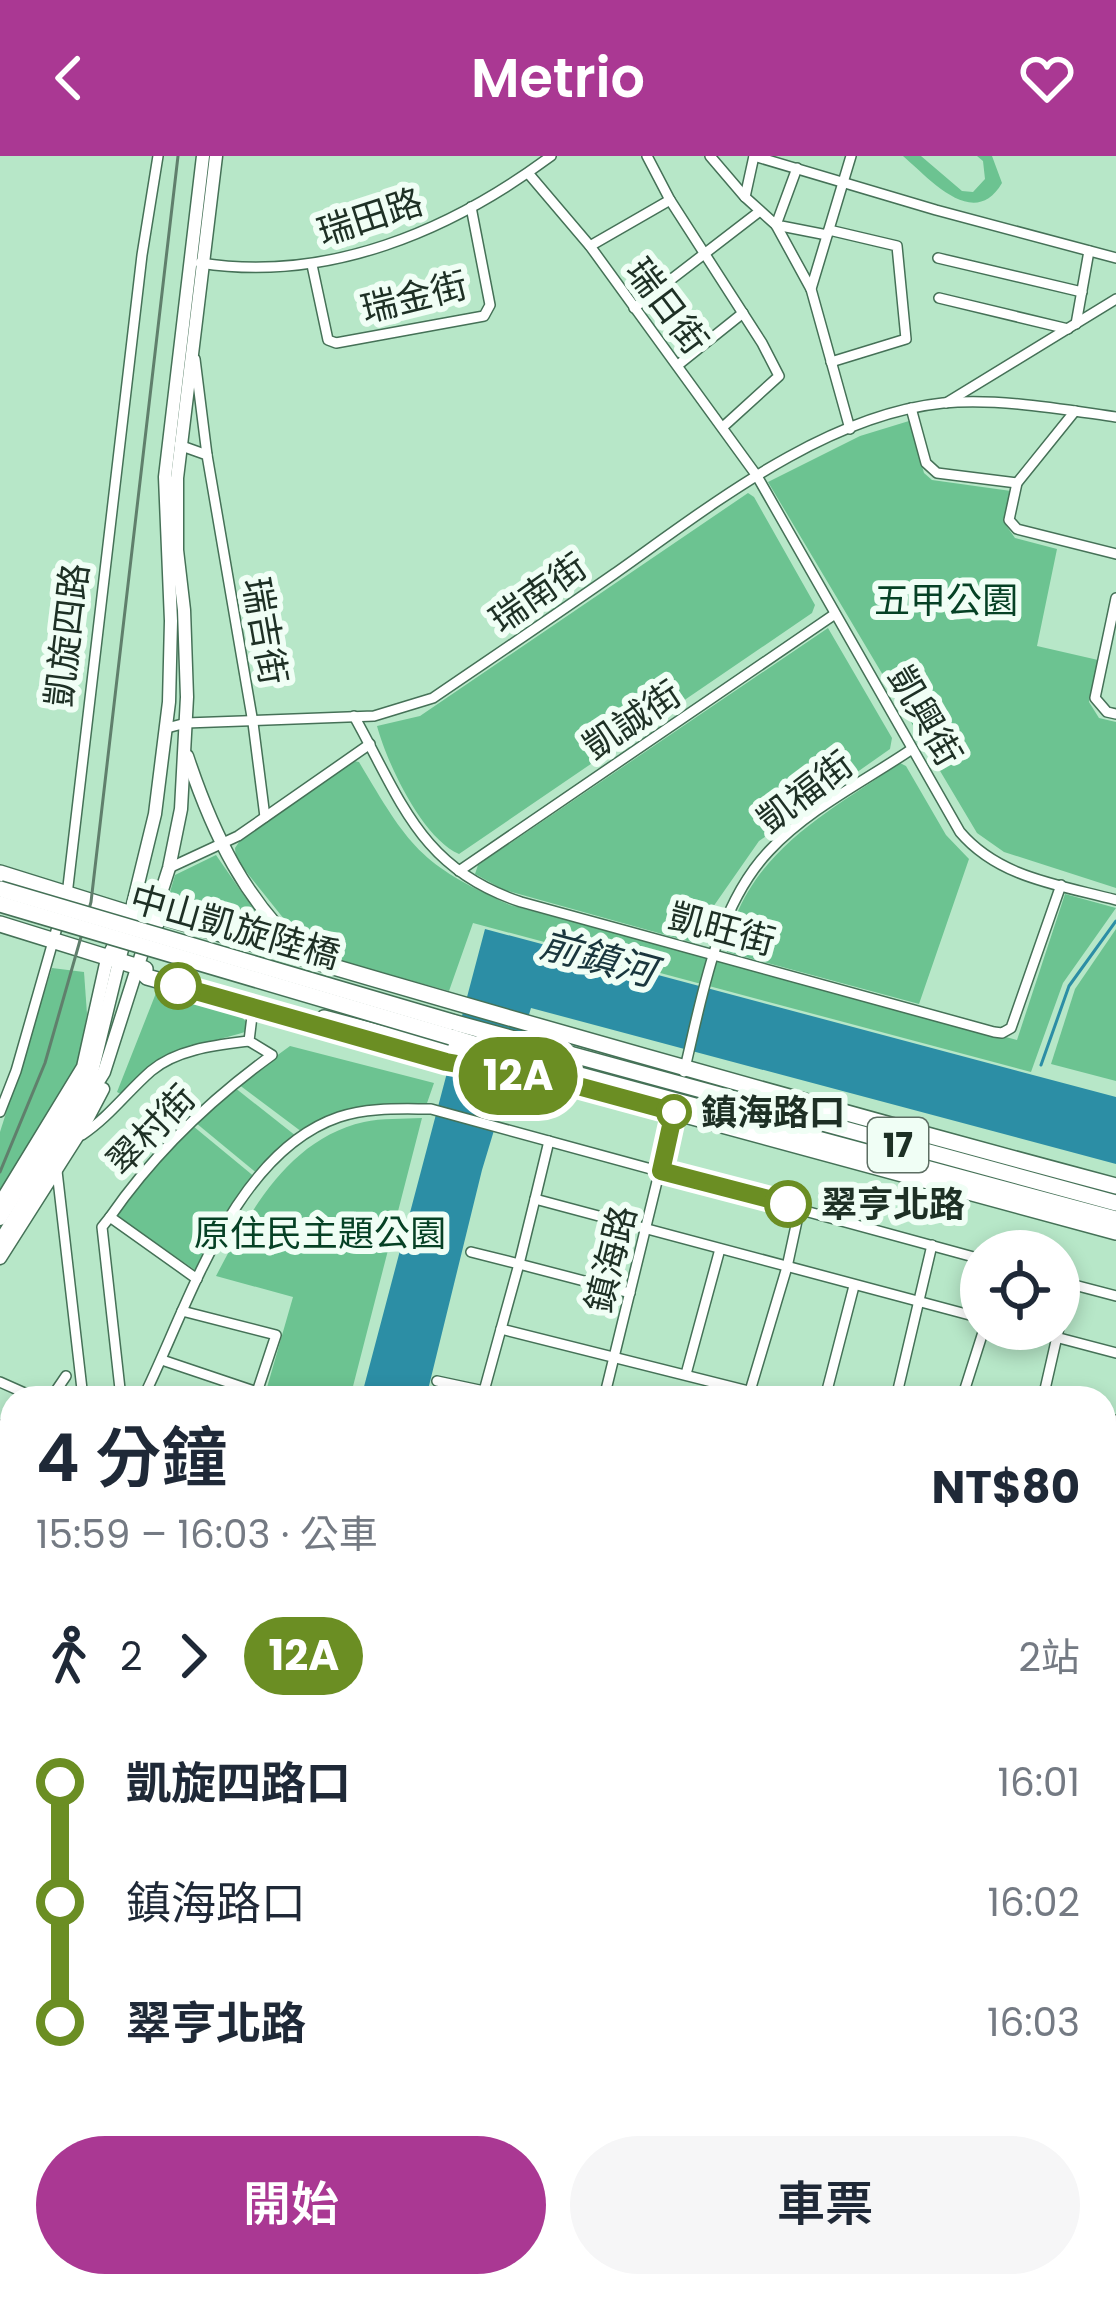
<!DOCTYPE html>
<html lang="zh-TW">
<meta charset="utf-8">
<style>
:root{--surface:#fff;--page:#f6f6f7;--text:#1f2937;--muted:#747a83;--accent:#aa3893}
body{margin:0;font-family:Poppins,"Noto Sans TC",sans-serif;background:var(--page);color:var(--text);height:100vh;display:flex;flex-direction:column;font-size:45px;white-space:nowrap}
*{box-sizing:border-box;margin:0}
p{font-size:39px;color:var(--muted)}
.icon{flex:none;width:66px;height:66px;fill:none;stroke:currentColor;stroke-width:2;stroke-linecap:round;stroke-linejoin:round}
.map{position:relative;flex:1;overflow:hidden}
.details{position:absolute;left:0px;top:1230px;width:1116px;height:912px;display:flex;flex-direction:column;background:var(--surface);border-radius:36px 36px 0 0;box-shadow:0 6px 18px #0003}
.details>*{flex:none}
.badge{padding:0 24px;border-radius:39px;font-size:42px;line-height:78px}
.tools{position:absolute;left:960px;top:1074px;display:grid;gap:24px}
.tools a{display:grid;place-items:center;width:120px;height:120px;border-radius:50%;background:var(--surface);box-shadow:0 6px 18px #0003;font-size:60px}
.map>.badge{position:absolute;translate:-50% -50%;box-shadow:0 0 0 6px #fff}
.legs{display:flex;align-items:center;gap:18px;height:132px;padding:0 36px;font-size:39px}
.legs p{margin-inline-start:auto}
.summary{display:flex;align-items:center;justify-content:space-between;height:204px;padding:0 36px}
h1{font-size:66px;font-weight:600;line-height:90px}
.cta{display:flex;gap:24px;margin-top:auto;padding:24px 36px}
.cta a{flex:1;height:138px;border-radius:72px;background:var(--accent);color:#fff;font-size:48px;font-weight:600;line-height:138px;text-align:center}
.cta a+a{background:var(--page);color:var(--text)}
ul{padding:0 36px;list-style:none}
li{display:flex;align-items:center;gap:42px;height:120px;font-size:45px}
li i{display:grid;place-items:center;width:18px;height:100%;margin:0 15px;background:currentColor}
li i::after{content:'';width:30px;height:30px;margin:-15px;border:9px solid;border-radius:50%;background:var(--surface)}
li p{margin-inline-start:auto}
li:first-child i{background:linear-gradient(#0000 50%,currentColor 0)}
li:last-child i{background:linear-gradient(currentColor 50%,#0000 0)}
header{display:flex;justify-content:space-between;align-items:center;height:156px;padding:0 36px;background:var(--accent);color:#fff;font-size:54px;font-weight:600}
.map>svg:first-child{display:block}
</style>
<header><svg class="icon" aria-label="back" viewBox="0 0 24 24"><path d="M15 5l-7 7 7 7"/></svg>Metrio<svg class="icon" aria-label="heart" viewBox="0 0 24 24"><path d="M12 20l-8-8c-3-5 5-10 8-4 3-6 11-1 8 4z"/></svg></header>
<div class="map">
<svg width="1116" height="2142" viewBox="0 0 1116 2142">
<rect width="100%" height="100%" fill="#b7e7c8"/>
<!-- green -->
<g fill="#6cc391">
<path d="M903 0H921L962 35 973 36 985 23 983 5 977 0H992L1002 27C974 75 930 23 903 0Z"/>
<polygon points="909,265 924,317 932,324 1011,335 1003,365 1015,382 1057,393 1037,490 1098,504 1089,546 1099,562 1116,566 1116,732 1004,696 977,677 768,326 860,280"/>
<path d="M748 337 754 341 815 449 812 457 459 698C422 682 387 607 377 570L420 560Z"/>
<polygon points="828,472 892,582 890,593 759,685 713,751 705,783 698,788 504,734 475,718 478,709"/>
<path d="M354 605 359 606C409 690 419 708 510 749L1017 884 1065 738 1116 752 1063 827 1031 916 473 767 449 835 318 799 300 783 236 703 235 692 239 686Z"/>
<path d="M900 607 906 610 946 679 969 703 919 848 727 796C725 782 731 772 736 760 766 686 838 650 900 607Z"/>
<polygon points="216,699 258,760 285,790 165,753 175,719"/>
<polygon points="1116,773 1116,925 1051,908 1075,833"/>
<polygon points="52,812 84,816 87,858 79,910 0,1042 0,976"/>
<path d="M156 837 241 860 248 868 245 876C181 895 173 889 123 939L117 936Z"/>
<path d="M290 890 434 927 426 950C379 947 343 951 302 976L238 928Z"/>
<polygon points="234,931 296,980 259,1019 196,967"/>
<path d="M422 962 350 1242H264L293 1141 216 1120C249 1057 288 983 364 966 382 962 403 963 422 962Z"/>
<polygon points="193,970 256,1022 198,1116 116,1060 145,1015"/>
<polygon points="51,2130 192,2130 188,2142 48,2142"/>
<polygon points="277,2130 599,2130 596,2142 274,2142"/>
</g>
<!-- water -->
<polygon fill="#2c8ea5" points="485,773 1116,941 1116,1008 531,852 482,1014 426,1242 361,1242"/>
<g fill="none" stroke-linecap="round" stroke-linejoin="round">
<!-- stream -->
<polyline stroke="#2c8ea5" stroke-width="3" points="1041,909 1069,830 1116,765"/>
<defs>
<g id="minor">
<polyline points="710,0 745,41 776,69 811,133"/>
<polyline points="754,0 936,54 1116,102"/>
<polyline points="797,12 776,69 827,79"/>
<path d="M528 17 590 90 757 320 960 676C999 722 1060 729 1116 744"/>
<polyline points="745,41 754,0"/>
<polyline points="670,44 762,187 779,220 724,270"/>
<polyline points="829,74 897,90 906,183 831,206"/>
<polyline points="590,90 670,44 647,0"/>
<polyline points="938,102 1082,136"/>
<path d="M200 107C328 127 450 75 551 0"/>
<polyline points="312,109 328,184 336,187 484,160 490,149 471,51"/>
<polyline points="939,142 1068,173"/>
<polyline points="634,152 760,55"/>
<polyline points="1076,168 1089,95"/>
<polyline points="195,203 207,299"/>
<polyline points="678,209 743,157"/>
<polyline points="946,247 1116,143"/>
<polyline points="911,252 926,307 937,317 1017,327"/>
<polyline points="1075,255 1017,327 1009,364 1017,373 1116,398"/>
<polyline points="850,273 811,133 851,0"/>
<polyline points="179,289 207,299 253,567 265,661"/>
<polyline points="1116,442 1095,542 1107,556 1116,558"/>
<path d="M354 560C401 644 420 713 521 746L994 876 1002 877 1011 872 1061 729"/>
<path d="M167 572 186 567 374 560 433 542C493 501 554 460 614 418 709 351 824 259 943 247 1000 242 1060 253 1116 261"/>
<polyline points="169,712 238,680 370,588"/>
<polyline points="459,715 835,458"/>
<polyline points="67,739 142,99 158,0"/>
<path d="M684 916C702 843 715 752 769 695 808 653 865 625 912 593"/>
<polyline points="0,956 16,915 60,761"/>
<path d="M82 979C109 961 127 936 151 915 177 893 217 889 249 885"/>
<polyline points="57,1015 83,1242"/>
<polyline points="535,1043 549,985"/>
<polyline points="110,1061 102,1071 121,1242"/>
<polyline points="471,1096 519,1108 535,1043 981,1162"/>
<path d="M197 1123 110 1061C153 999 210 944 272 899L249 885 253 852"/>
<polyline points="1059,1125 1116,1140"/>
<polyline points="182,1155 276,1179 255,1242"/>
<polyline points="501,1173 519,1108 630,1137"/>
<polyline points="1025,1173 1116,1197"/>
<polyline points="162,1204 257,1236"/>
<polyline points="686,1218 720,1093"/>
<polyline points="437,1225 484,1235 501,1173 776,1242"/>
<polyline points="0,1226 36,1242"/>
<polyline points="750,1235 787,1111 800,1051"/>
<polyline points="51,1242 66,1220"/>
<path d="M143 1242C188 1151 233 997 339 961 368 951 401 953 431 953L981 1103"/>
<polyline points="483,1242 484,1235 514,1242"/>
<polyline points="604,1242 674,956"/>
<polyline points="825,1242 854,1130"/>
<polyline points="896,1242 932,1089"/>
<polyline points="962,1242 984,1173"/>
<polyline points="1043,1242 1069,1128"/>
<polyline points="0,1269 12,1275"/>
<polyline points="0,1286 12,1292"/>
<polyline points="0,1320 12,1326"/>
<polyline points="1104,1322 1116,1264"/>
<polyline points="0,1407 12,1413"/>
<polyline points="0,1498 12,1504"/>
<polyline points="1104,1548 1116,1552"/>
<polyline points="0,1591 12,1572"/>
<polyline points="0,1656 12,1659"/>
<polyline points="1104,1686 1116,1690"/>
<polyline points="0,1699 12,1702"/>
<polyline points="0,1742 12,1745"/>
<polyline points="1104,1773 1116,1739"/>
<polyline points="0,1788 12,1790"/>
<polyline points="0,1829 12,1831"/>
<polyline points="1104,1870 1116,1873"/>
<polyline points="0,1875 12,1878"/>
<polyline points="0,1917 12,1920"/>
<polyline points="0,1959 12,1962"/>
<polyline points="1104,1992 1116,1945"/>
<polyline points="1104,1999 1116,2003"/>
<polyline points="0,2001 12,2003"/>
<polyline points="0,2051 12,2054"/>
<polyline points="1104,2074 1116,2077"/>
<polyline points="0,2094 12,2096"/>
<polyline points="984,2130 1040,2142"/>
<polyline points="26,2142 29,2130"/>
<polyline points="268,2142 271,2130"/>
<polyline points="609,2142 612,2130"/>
<polyline points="779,2142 782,2130"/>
<polyline points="860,2142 863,2130"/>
<polyline points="927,2142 929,2130"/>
<polyline points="1066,2142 1069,2130"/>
</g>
<g id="tertiary">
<path d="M187 600C213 678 245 746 308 801"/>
<polyline points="0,1047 83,911 107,803 121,775"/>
<polyline points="0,1063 92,916 155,658 169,546 171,465 165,321 203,0"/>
<polyline points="0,1085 104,916 169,712 181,653 187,541 184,454 177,394 177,322 216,0"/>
<polyline points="0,1102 82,973 103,933"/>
</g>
<g id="primary">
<polyline points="0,717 157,766"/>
<path d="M152 765 164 761C480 855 797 945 1116 1030"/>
<polyline points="0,768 145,813"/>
<polyline points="137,811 147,821 446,906 567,927 1116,1076"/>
<polyline points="324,862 448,895 493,902"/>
<polyline points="452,866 1116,1047"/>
<polyline points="451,881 550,911 1116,1063"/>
</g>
</defs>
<!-- minor casing -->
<use href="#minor" stroke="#457157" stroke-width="12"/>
<!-- tertiary casing -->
<use href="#tertiary" stroke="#457157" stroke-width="15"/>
<!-- primary casing -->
<use href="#primary" stroke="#457157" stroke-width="18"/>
<!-- minor -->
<use href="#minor" stroke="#fff" stroke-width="9"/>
<!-- tertiary -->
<use href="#tertiary" stroke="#fff" stroke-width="12"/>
<!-- primary -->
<use href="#primary" stroke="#fff" stroke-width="15"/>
<!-- tram -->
<polyline stroke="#607f6c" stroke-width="3" points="0,1016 45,907 91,746 178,0"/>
<defs>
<g id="primary-bridge">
<polyline points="0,733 452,866"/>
<polyline points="0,748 451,881"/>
</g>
</defs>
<!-- primary-bridge casing -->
<use href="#primary-bridge" stroke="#457157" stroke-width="18" stroke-linecap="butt"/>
<!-- primary-bridge -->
<use href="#primary-bridge" stroke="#fff" stroke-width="15"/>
</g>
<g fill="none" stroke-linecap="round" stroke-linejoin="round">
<defs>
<polyline id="line-1" points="178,830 446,906 567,927 674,956 661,1015 788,1048"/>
</defs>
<!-- line-1 casing -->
<use href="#line-1" stroke="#fff" stroke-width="27"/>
<!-- line-1 -->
<use href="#line-1" stroke="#6b8e23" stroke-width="18"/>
</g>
<!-- markers -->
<g fill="#fff" stroke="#6b8e23" stroke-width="6">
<circle cx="178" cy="830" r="21"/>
<circle cx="674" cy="956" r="15"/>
<circle cx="788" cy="1048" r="21"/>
</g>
<g text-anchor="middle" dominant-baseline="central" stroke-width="12" stroke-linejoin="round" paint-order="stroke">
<!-- shield labels -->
<rect fill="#f0fef5" stroke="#5d6e63" stroke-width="3" x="868" y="962" width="60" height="54" rx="9"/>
<g font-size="33" font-weight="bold" fill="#1e3025">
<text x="898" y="989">17</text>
</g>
<!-- street labels -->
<g font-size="36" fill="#1e3025" stroke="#f0fef5">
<text transform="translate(370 61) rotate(-18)">瑞田路</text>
<text transform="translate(414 141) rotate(-14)">瑞金街</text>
<text transform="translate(667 150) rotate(53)">瑞日街</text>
<text transform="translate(538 437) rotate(-35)">瑞南街</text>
<text transform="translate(265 475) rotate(80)">瑞吉街</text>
<text transform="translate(67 479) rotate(-83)">凱旋四路</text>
<text transform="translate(925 560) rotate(60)">凱興街</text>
<text transform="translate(632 564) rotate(-34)">凱誠街</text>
<text transform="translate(805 636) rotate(-37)">凱福街</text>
<text transform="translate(235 771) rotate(16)">中山凱旋陸橋</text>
<text transform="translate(722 773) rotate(15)">凱旺街</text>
<text transform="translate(151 974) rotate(-46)">翠村街</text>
<text transform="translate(611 1103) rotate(-76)">鎮海路</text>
</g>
<!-- park labels -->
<g font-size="36" fill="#064125" stroke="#f0fef5">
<text x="946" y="444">五甲公園</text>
<text x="320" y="1077">原住民主題公園</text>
</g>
<!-- stop labels -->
<g font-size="36" font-weight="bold" fill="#1e3025" stroke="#f0fef5" text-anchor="start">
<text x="701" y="956">鎮海路口</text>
<text x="821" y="1048">翠亨北路</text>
</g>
<!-- water labels -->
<g font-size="39" font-style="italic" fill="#19363d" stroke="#f0fef5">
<text transform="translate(598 802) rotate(15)">前鎮河</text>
</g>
</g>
</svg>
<div class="tools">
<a><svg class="icon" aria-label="locate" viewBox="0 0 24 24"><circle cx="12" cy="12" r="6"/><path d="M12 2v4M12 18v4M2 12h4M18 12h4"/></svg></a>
</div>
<b class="badge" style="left:518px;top:920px;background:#6b8e23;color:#fff">12A</b>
<section class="details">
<div class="summary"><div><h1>4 分鐘</h1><p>15:59 – 16:03 · 公車</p></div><b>NT$80</b></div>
<div class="legs"><svg class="icon" aria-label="walk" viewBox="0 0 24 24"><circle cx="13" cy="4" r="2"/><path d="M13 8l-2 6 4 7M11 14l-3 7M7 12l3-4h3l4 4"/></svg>2<svg class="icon" aria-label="forward" viewBox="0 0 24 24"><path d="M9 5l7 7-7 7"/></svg><b class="badge" style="background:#6b8e23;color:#fff">12A</b><p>2站</p></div>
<ul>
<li><i style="color:#6b8e23"></i><b>凱旋四路口</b><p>16:01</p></li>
<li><i style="color:#6b8e23"></i><span>鎮海路口</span><p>16:02</p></li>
<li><i style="color:#6b8e23"></i><b>翠亨北路</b><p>16:03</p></li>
</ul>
<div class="cta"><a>開始</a><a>車票</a></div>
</section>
</div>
